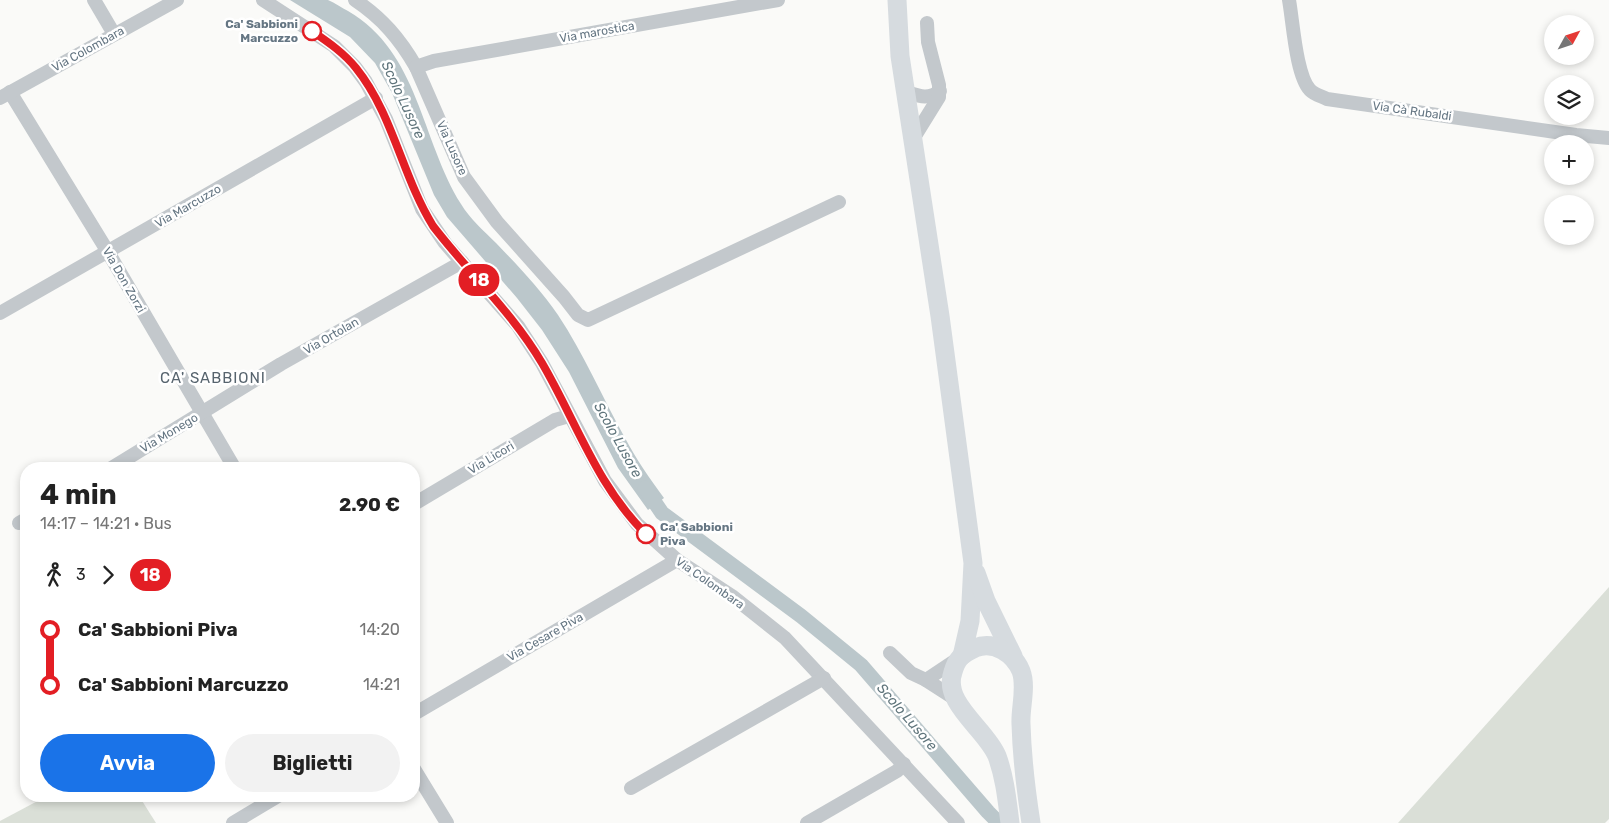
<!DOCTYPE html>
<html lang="it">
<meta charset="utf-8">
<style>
:root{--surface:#fff;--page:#f2f2f2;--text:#222;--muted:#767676;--accent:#1a73e8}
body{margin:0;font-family:Rubik,sans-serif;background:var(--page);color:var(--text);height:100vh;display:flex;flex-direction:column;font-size:19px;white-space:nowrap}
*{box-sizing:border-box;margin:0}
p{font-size:16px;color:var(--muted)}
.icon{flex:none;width:28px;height:28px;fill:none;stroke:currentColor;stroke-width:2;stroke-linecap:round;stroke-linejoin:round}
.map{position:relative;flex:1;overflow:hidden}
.panel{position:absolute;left:20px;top:462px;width:400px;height:340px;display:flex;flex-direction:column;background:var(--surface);border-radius:20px;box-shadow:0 2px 8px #0003}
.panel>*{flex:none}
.badge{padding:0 10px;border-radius:16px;font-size:18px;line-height:32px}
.needle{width:32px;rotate:50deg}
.buttons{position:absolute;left:1544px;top:15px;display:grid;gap:10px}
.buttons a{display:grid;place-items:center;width:50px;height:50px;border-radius:50%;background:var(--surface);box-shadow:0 2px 8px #0003;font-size:25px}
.map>.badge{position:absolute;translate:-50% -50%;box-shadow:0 0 0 2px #fff}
.legs{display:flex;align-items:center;gap:8px;height:55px;padding:0 20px;font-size:16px}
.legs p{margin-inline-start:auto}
.summary{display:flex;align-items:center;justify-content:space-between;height:85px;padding:0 20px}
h1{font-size:28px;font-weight:700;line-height:38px}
.action{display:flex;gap:10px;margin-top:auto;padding:10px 20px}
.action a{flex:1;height:58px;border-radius:30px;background:var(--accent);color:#fff;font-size:20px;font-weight:700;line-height:58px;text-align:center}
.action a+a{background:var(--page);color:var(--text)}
ul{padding:0 20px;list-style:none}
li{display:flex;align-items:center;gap:18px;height:55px;font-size:19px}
li i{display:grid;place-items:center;width:8px;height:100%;margin:0 6px;background:currentColor}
li i::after{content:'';width:12px;height:12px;margin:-6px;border:4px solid;border-radius:50%;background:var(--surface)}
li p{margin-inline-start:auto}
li:first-child i{background:linear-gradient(#0000 50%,currentColor 0)}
li:last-child i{background:linear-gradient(currentColor 50%,#0000 0)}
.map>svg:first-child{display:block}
</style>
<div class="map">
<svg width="1609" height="823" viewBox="0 0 1609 823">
<rect width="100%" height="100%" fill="#fafaf8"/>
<!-- green -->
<g fill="#dadfd7">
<polygon points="1609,587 1609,819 1605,823 1398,823"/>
<polygon points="47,796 139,796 156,823 0,823 0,821"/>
</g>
<!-- water -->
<path fill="#bbc7cb" d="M290 0C301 0 317 0 328 0 335 3 342 8 348 11 419 52 421 140 461 204 470 219 483 230 496 243 518 266 540 289 558 315 584 354 602 397 625 438 636 459 650 479 664 498L648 510 618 468 569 372 542 330 517 298 447 217 434 195 392 93 375 63 350 37Z"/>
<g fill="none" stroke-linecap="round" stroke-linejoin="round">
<!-- canal -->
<polyline stroke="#bbc7cb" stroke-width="15" points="645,488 662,513 801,616 861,665 988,812 999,823"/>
<!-- street -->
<g stroke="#c3c8cc" stroke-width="14">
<polyline points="94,0 114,34"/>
<polyline points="263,0 334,46 355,67 366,82 386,119 422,209 445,243 518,326 542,363 605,481 637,524 677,560 732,596 785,638 958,823"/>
<path d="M355 0C382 18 400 39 416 67L464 177 497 222 564 297 578 315 588 320 839 202"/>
<path d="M1289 0C1293 22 1296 75 1310 90 1315 95 1321 96 1327 99L1576 135 1609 138"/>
<polyline points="416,67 434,61 778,0"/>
<polyline points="10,92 108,252 235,469"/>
<path d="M906 92C919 96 928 100 940 91"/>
<polyline points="0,98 177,0"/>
<polyline points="913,139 939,97 939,85 928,42 927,23"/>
<polyline points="0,313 376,98"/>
<polyline points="110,469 281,364 462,262"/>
<polyline points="414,504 555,420 569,416"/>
<polyline points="19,523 26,519"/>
<polyline points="890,653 911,673 926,680 954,698"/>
<polyline points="926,680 956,660"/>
<polyline points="414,714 677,560"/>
<polyline points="414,769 447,823"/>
<polyline points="631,788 824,678"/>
<polyline points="233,823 278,796"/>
<polyline points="807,823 897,771 904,764"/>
</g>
<!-- secondary -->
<g stroke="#d6dbdf" stroke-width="19">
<polyline points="897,0 900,56 940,316 973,563 970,621 962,656"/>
<polyline points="976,573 986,601 1013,656"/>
<path d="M1010 823C1007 800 1005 778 997 756 986 729 942 703 953 672 957 658 962 654 975 648 994 640 1014 654 1021 671 1027 687 1020 708 1021 724 1022 757 1026 791 1031 823"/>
</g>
</g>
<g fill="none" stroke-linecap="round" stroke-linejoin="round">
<defs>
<path id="line-1" d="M312 31C328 42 344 53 356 68 393 114 402 176 433 226 469 273 512 312 542 363 576 421 597 486 646 534"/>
</defs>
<!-- line-1 casing -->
<use href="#line-1" stroke="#fff" stroke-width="11"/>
<!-- line-1 -->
<use href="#line-1" stroke="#e31e24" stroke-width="8"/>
</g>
<!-- markers -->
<g fill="#fff" stroke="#e31e24" stroke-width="2.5">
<circle cx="312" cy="31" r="9"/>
<circle cx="646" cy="534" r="9"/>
</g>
<g text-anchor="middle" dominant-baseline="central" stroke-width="5" stroke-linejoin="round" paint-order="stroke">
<!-- stop labels -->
<g font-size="12" font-weight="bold" fill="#657683" stroke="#fff" text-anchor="end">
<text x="298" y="24">Ca' Sabbioni<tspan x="298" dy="14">Marcuzzo</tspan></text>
<text x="660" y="527" text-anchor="start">Ca' Sabbioni<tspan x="660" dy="14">Piva</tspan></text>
</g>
<!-- street labels -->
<g font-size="12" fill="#657683" stroke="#fff">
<text transform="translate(597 32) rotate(-10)">Via marostica</text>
<text transform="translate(88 49) rotate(-29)">Via Colombara</text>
<text transform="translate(1412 111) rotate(8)">Via Cà Rubaldi</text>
<text transform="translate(452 148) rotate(66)">Via Lusore</text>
<text transform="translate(188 206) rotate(-30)">Via Marcuzzo</text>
<text transform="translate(124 280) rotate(60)">Via Don Zorzi</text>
<text transform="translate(331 336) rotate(-30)">Via Ortolan</text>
<text transform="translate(169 433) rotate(-31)">Via Monego</text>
<text transform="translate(491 458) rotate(-31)">Via Licori</text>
<text transform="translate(710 583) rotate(35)">Via Colombara</text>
<text transform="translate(545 637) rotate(-30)">Via Cesare Piva</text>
</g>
<!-- water labels -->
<g font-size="14" font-style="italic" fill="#60757c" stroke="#fff">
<text transform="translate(403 100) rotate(65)">Scolo Lusore</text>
<text transform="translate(618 440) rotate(61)">Scolo Lusore</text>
<text transform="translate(907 717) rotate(49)">Scolo Lusore</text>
</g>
<!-- quarter labels -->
<g font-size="15" letter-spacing="1" fill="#57646e" stroke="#fff">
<text x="213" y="378">CA' SABBIONI</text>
</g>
</g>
</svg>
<div class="buttons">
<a><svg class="needle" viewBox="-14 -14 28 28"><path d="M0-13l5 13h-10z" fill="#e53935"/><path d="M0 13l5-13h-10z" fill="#767676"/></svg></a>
<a><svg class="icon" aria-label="layers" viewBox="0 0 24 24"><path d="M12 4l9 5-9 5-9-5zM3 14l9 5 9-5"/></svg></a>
<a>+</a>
<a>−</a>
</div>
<b class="badge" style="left:479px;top:280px;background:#e31e24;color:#fff">18</b>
<section class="panel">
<div class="summary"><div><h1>4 min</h1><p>14:17 – 14:21 · Bus</p></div><b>2.90 €</b></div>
<div class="legs"><svg class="icon" aria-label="walk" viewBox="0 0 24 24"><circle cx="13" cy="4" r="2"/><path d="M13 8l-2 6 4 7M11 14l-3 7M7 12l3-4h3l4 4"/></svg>3<svg class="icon" aria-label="forward" viewBox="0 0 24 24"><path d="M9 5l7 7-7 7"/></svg><b class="badge" style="background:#e31e24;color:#fff">18</b></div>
<ul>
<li><i style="color:#e31e24"></i><b>Ca' Sabbioni Piva</b><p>14:20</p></li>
<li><i style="color:#e31e24"></i><b>Ca' Sabbioni Marcuzzo</b><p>14:21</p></li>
</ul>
<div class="action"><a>Avvia</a><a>Biglietti</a></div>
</section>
</div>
